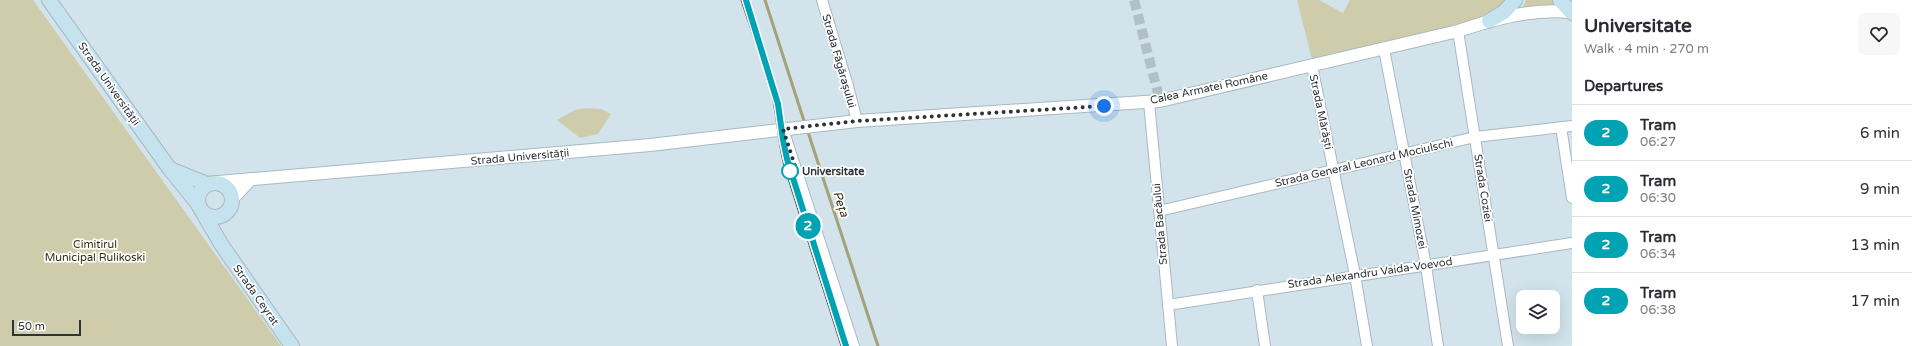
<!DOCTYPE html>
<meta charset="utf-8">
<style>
:root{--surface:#fff;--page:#f7f7f7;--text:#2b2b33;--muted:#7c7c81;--line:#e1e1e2}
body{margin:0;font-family:"Varela Round",sans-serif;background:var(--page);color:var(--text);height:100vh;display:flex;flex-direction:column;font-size:15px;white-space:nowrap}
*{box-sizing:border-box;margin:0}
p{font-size:13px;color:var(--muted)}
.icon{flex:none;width:22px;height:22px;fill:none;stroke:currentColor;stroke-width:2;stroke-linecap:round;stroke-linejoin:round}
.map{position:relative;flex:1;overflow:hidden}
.side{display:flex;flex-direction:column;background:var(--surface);width:340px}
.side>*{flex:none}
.badge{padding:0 8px;border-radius:13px;font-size:14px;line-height:26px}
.controls{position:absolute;left:1516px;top:290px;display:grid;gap:8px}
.controls a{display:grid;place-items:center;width:44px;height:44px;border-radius:8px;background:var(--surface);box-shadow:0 4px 16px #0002;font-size:20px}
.scale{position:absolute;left:12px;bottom:10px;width:69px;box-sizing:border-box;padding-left:4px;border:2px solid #2d3337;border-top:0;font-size:11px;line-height:14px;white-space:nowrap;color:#2d3337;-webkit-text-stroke:3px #fff;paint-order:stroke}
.you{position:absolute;width:20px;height:20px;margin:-10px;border:3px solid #fff;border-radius:50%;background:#1a73e8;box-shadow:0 0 0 6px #1a73e833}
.map>.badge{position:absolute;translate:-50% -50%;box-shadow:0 0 0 2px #fff}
h2{padding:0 12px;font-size:15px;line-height:36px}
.round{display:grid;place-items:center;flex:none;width:42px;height:42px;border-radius:8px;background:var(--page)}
.overview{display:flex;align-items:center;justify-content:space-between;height:68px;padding:0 12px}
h1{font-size:19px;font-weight:800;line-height:30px}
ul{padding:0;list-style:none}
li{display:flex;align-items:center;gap:12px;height:56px;padding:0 12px;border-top:1px solid var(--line)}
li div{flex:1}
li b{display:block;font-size:15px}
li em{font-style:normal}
li .badge{min-width:44px;font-weight:700;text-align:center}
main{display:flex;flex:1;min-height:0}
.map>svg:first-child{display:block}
</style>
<main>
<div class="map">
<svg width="1572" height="346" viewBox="0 0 1572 346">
<rect width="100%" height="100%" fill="#d2e3eb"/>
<!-- green -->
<g fill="#cfccac">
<polygon points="0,0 33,0 281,346 0,346"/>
<polygon points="1297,0 1319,0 1343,13 1350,0 1508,0 1505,4 1484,18 1312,59"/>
<polygon points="1526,0 1553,0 1556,6 1520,13"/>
<polygon points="586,108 601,109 611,114 598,134 580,138 557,120 575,110"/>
</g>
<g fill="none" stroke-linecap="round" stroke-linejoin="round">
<!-- stream -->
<g stroke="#a5a178" stroke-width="3">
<polyline points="765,0 805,124"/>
<polyline points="807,129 878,346"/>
</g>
<!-- minor-tunnel -->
<polyline stroke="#b1c0c7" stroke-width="10" stroke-dasharray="10 5" stroke-linecap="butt" points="1134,0 1160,101"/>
<defs>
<g id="minor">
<polyline points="822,0 848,86 857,121"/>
<polyline points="1458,31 1508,346"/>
<polyline points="1384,49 1426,266 1438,346"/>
<polyline points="1312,66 1355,275 1367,346"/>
<polyline points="1149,102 1172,346"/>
<polyline points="1561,127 1572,198"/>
<polyline points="783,129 854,346"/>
<polyline points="1159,211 1475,137 1572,126"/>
<polyline points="1257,290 1265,346"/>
<polyline points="1168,305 1572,243"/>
</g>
<g id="tertiary">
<path d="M218 182 650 145 857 121 1160 101 1458 31C1494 19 1533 8 1570 12"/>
<polyline points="232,199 251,179"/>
</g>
<g id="secondary">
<polyline points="49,0 169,168 198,204"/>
<polyline points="1560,0 1572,13"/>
<polyline points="1489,21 1504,12 1515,0"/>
<polyline points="170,169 207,184"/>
<circle cx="215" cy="200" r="17"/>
<polyline points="203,213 221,244 292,346"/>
</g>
</defs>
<!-- minor casing -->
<use href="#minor" stroke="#a8b9c1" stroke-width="12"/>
<!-- tertiary casing -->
<use href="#tertiary" stroke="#a8b9c1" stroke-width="14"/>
<!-- secondary casing -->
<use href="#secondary" stroke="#a8b9c1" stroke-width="16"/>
<!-- minor -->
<use href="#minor" stroke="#fff" stroke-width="10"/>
<!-- tertiary -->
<use href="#tertiary" stroke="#fff" stroke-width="12"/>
<!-- secondary -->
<use href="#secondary" stroke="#c5e3ef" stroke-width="14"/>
<!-- tram -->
<path stroke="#454d52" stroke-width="1" d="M741 0C751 32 764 64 772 96 777 119 778 143 784 166L841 346"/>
</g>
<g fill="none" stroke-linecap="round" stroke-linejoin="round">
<defs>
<polyline id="line" points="746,0 778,104 783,140 787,159 846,346"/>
</defs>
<!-- line casing -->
<use href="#line" stroke="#fff" stroke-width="9"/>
<!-- line -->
<use href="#line" stroke="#00a3b4" stroke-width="6"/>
<!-- walk -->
<polyline stroke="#2d3337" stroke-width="4" stroke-dasharray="0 7.2" points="790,171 797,172 783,129 857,121 1104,106"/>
</g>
<!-- markers -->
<circle fill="#fff" stroke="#00a3b4" stroke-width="2" cx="790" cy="171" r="8"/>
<g text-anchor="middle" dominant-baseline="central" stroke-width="3.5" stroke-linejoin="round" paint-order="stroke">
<!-- street labels -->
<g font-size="11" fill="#2d3337" stroke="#fff">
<text transform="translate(839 61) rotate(74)">Strada Făgărașului</text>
<text transform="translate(109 84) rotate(55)">Strada Universității</text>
<text transform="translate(1209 88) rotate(-12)">Calea Armatei Române</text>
<text transform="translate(1321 112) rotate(78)">Strada Mărăști</text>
<text transform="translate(520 157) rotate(-5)">Strada Universității</text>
<text transform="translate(1364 163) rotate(-13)">Strada General Leonard Mociulschi</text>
<text transform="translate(1483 188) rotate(81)">Strada Coziei</text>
<text transform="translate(1415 209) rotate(79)">Strada Mimozei</text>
<text transform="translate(1160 224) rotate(-95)">Strada Bacăului</text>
<text transform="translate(1370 273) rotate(-8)">Strada Alexandru Vaida-Voevod</text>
<text transform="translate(256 295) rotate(55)">Strada Ceyrat</text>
</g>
<!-- stop labels -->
<g font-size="11" font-weight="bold" fill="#2d3337" stroke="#fff" text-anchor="start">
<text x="802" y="171">Universitate</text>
</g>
<!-- park labels -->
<g font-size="11" fill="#312d0a" stroke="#fff">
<text x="95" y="244">Cimitirul<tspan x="95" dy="13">Municipal Rulikoski</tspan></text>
</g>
<!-- water labels -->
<g font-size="12" font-style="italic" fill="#342f0d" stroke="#fff">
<text transform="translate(841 204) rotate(72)">Peța</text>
</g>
</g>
</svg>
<div class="controls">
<a><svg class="icon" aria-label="layers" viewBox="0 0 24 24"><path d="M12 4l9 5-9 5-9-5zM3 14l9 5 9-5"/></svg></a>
</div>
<div class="scale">50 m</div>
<div class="you" style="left:1104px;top:106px"></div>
<b class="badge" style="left:808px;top:226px;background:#00a3b4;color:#fff">2</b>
</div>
<section class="side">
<div class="overview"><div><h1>Universitate</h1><p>Walk · 4 min · 270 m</p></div><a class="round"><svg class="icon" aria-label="heart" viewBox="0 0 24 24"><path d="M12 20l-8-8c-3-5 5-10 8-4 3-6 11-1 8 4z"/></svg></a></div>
<h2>Departures</h2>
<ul>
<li><span class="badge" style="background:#00a3b4;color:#fff">2</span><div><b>Tram</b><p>06:27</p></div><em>6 min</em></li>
<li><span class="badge" style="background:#00a3b4;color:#fff">2</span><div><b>Tram</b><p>06:30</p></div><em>9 min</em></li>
<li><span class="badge" style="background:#00a3b4;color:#fff">2</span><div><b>Tram</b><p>06:34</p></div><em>13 min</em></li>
<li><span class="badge" style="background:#00a3b4;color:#fff">2</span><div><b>Tram</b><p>06:38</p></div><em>17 min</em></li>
</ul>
</section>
</main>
